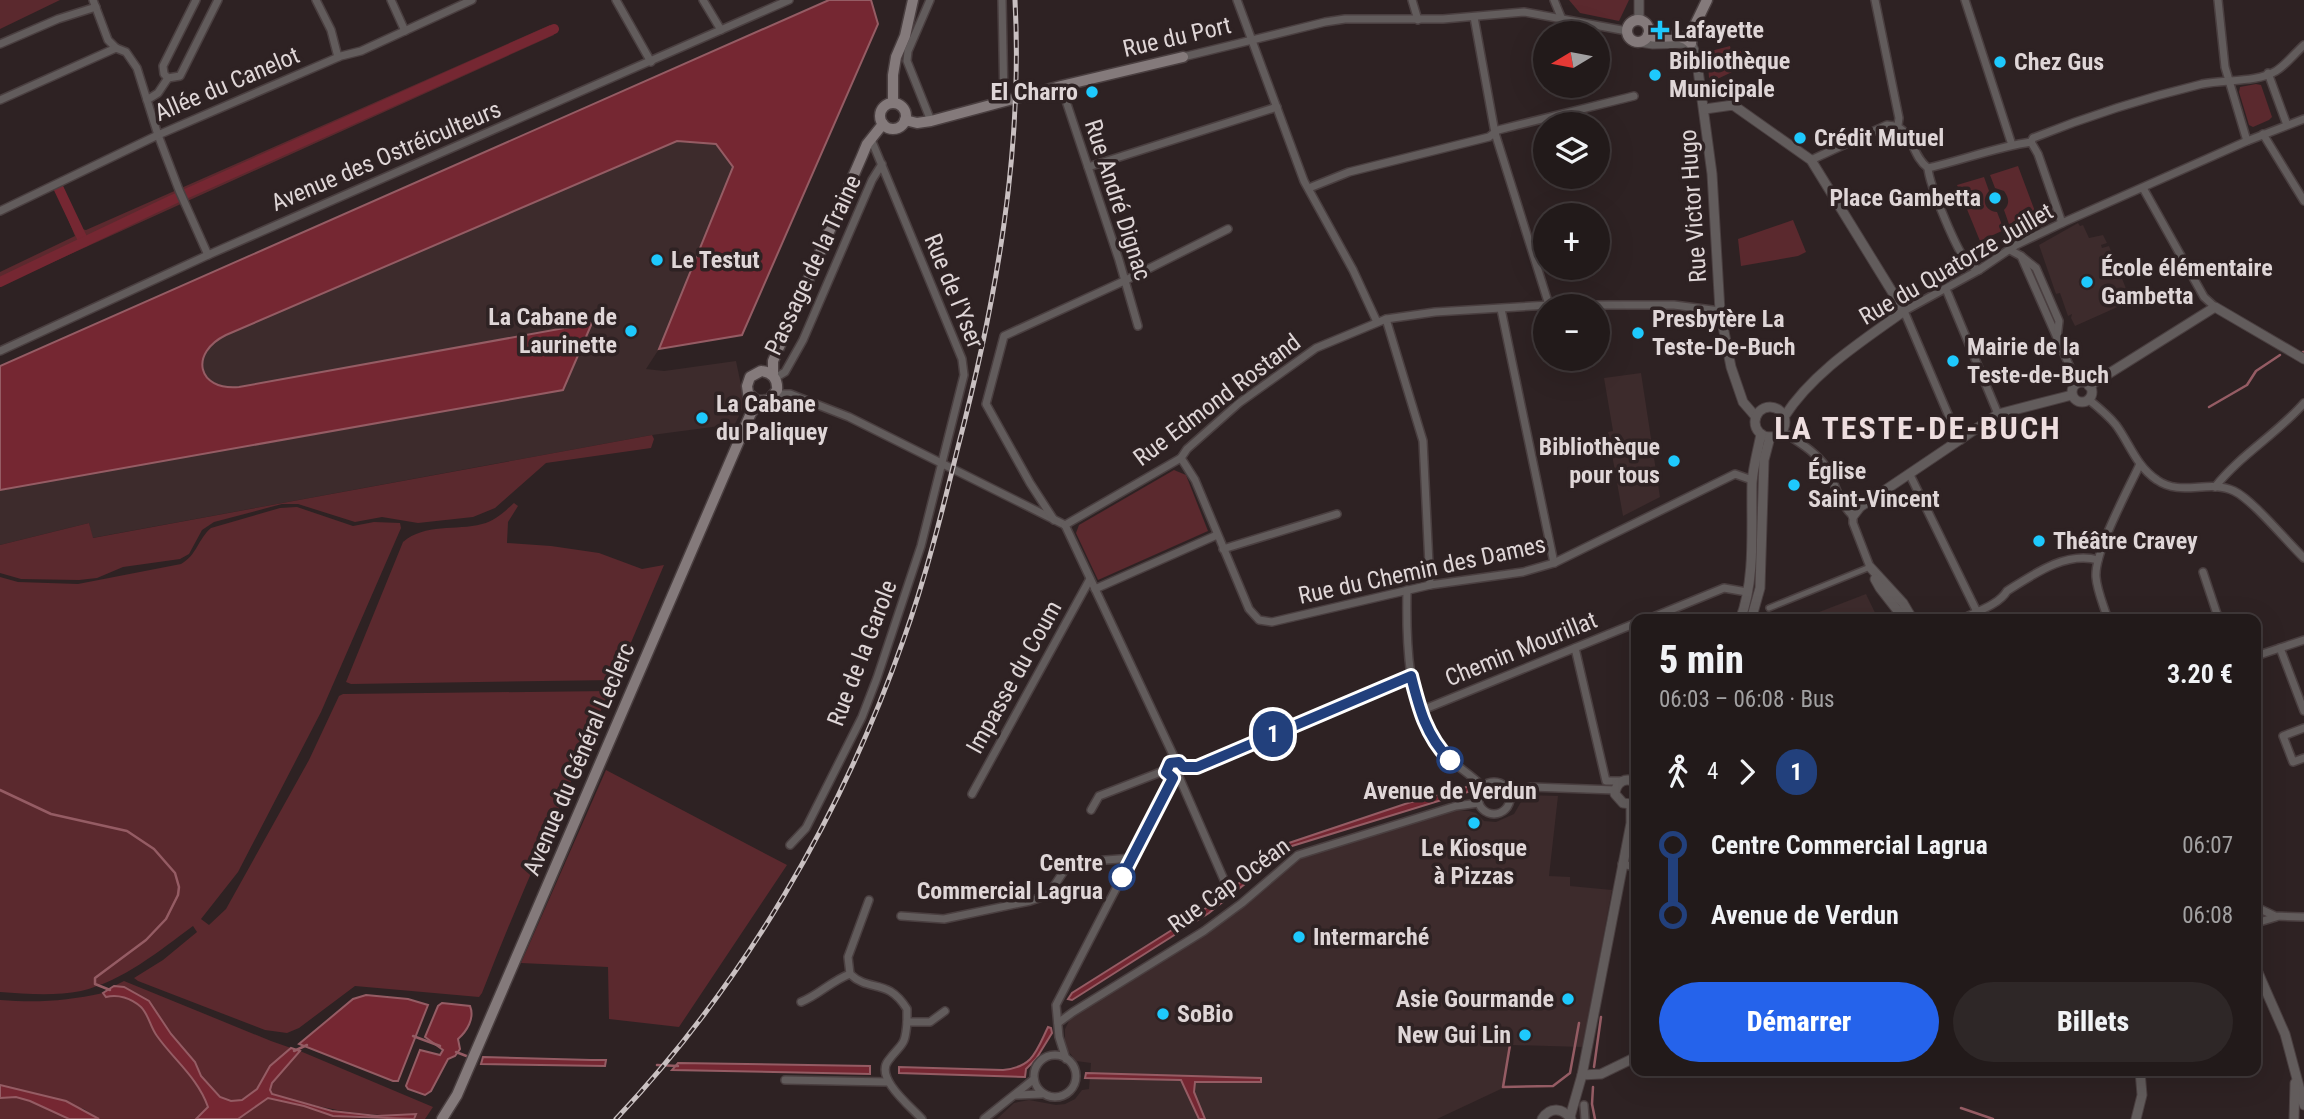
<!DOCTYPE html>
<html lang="fr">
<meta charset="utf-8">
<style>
:root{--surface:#221a1a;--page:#2e2727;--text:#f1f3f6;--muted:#a2a1a2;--line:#3f3839;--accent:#2563eb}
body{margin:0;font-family:"Roboto Condensed",sans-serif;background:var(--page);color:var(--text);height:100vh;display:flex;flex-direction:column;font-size:26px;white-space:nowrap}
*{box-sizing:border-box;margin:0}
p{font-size:23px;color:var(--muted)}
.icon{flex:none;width:38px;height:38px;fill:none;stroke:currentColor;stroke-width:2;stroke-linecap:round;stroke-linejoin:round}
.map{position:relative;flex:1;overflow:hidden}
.drawer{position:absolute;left:1631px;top:614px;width:630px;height:462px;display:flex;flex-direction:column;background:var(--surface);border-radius:14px;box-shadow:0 7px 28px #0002,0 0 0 2px var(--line)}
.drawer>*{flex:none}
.badge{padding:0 14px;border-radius:23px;font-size:24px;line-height:46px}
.needle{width:46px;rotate:260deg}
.controls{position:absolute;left:1533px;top:21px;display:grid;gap:14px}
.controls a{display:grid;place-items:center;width:77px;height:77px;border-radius:50%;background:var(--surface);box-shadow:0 7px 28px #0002,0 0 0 2px var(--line);font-size:35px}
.map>.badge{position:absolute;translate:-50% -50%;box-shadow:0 0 0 4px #fff}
.legs{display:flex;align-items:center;gap:10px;height:77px;padding:0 28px;font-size:23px}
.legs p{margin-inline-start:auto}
.overview{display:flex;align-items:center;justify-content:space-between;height:119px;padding:0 28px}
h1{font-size:38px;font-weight:800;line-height:52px}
.action{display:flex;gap:14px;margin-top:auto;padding:14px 28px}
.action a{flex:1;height:80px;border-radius:42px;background:var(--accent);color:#fff;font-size:28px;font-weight:800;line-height:80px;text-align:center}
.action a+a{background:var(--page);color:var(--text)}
ul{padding:0 28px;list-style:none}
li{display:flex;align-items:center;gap:24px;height:70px;font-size:26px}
li i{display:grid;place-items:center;width:10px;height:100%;margin:0 9px;background:currentColor}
li i::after{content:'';width:18px;height:18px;margin:-9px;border:5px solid;border-radius:50%;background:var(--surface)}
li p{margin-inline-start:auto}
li:first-child i{background:linear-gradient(#0000 50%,currentColor 0)}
li:last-child i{background:linear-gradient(currentColor 50%,#0000 0)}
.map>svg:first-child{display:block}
</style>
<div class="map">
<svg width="2304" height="1119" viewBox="0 0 2304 1119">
<rect width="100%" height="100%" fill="#2e2223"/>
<!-- built -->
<g fill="#3d2b2c">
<polygon points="677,141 716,144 733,167 659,349 646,369 664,371 736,361 745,404 735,424 652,435 92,538 89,523 0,545 0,490 563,390 592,323 239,387 228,388 209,382 202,372 202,361 207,348 214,341 226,335"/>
<polygon points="2078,223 2080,226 2083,225 2089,238 2103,235 2107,243 2101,245 2102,248 2109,246 2131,301 2075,326 2071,318 2072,314 2068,316 2060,293 2056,294 2039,245"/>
<polygon points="1641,373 1660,497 1623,516 1608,432 1613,431 1604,378"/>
<polygon points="1866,594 1878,619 1801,619"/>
<polygon points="1525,795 1558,796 1549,876 1570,877 1570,886 1612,890 1583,1047 1511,1045 1503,1088 1437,1119 997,1119 1014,1103 1029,1100 1056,1105 1065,1104 1075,1099 1082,1090 1089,1089 1091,1063 1076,1061 1065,1047 1065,1029 1071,1017 1184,947 1248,903 1297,859 1453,810 1469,811 1476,813 1484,821 1496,822 1514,814"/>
</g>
<!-- green -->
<g fill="#5b292e">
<polygon points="0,0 60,0 0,29"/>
<polygon points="1569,0 1629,0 1619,21 1580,13"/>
<polygon points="550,25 554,35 0,286 0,272 75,236 55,187 62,184 81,229 86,230"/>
<polygon points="1730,46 1732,54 1741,51 1747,65 1713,81 1709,78 1707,52"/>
<polygon points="2256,84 2261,85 2272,117 2269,120 2253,127 2249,125 2239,92 2240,87"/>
<path d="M2018 166 2036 214 2010 227 2004 210C2010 204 2009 198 2004 191L1995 188 1990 175Z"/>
<path d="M1984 177 1989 191C1981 200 1985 211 1997 212L2004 230 1980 241 1957 185Z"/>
<polygon points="1793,220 1806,252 1798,256 1741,266 1738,239"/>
<polygon points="652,435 654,439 651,448 546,463 495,508 473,517 418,523 382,517 355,522 298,504 282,504 214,522 202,530 189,554 180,559 123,567 97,578 79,580 21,579 0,573 0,545 89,523 93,538"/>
<polygon points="1174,470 1186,475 1208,531 1098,580 1076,533 1079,525"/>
<path d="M514 503 518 506 508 522 507 543 551 546 599 553 642 569 664 565 615 680 351 684 346 682 403 542C425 523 456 531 482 524 495 521 504 512 514 503Z"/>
<path d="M297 507 353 526 374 522 400 523 401 528 321 712 238 872 201 919 209 925 226 909 309 760 339 696 343 694 609 691C568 792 521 891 482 993L479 997 355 986 299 1028 287 1033 265 1030 138 981 134 978 163 960 197 932 193 926C159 951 123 981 81 991 55 996 27 994 0 992V577L18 582 78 584 181 564C197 555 198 539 211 528L280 508Z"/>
<polygon points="606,770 787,865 679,1027 609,1019 608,967 521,963"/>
<polygon points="124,981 271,1041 291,1048 270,1066 257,1089 242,1100 231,1101 220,1097 201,1076 195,1062 171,1034 149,1001 124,987 114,986"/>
<path d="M103 993 106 997C118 994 132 998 141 1007 149 1015 150 1027 157 1036 174 1060 198 1078 208 1107L196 1119H99L84 1109 0 1085V1000C37 1003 67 1001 103 993Z"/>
<path d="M300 1051 433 1107 425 1119H413L415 1115C359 1117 326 1109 272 1094L270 1090 272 1083Z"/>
<polygon points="16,1097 46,1107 69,1119 0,1119 0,1098"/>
<polygon points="268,1098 304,1106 333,1116 365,1119 238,1119"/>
</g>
<!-- water -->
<g fill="#752732" stroke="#955c64" stroke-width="2">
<path d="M829 0H871L878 24 742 335 659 349 733 167 716 144 677 141 226 335C189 353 197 391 239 387L592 323 563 390 0 490V366Z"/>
<polygon points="1470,786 1468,792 1292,846 1209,913 1072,1000 1068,999 1072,993 1202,911 1231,890 1286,844 1408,803"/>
<path d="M114 986 124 987 149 1001 171 1034 195 1062 201 1076 220 1097 231 1101 242 1100 257 1089 270 1066 291 1048 300 1051 272 1083 270 1090 272 1094 332 1111 377 1116 416 1114 414 1119 333 1116 304 1106 268 1098 238 1119H196L208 1107C198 1078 174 1060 157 1036 150 1027 149 1015 141 1007 131 998 118 994 106 997L103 993Z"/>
<polygon points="366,995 408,999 428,1005 398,1081 393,1081 299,1044 353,999"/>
<path d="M442 1003 470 1006C475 1018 467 1031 458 1039L460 1049 455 1056 448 1059 431 1091 425 1095 408 1089 406 1086 420 1050 440 1055 443 1050 425 1037 438 1006Z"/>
<path d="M1048 1027 1051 1028 1052 1033 1036 1059 1026 1069 1025 1077 899 1073V1067L1003 1070C1033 1067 1036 1052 1048 1027Z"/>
<polygon points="483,1057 591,1060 606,1060 605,1066 481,1064"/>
<polygon points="678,1063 870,1066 870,1074 672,1070"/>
<polygon points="1086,1073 1261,1078 1261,1082 1195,1082 1194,1092 1205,1119 1199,1119 1181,1080 1085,1078"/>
<polygon points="0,1085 66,1101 99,1119 69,1119 30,1101 16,1097 0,1098"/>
</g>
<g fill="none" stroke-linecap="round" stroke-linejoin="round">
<!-- stream -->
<g stroke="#955c64" stroke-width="2.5">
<polyline points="2303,352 2304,352"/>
<polyline points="2209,407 2247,385 2256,371 2280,355"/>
<polyline points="0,790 51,814 127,831 154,849 175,873 179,887 178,895 166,919 146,940 95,978 95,984 110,990"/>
<polyline points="413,1036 440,1046"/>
<polyline points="1511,1039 1503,1087 1553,1086 1570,1073 1579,1023"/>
<polyline points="294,1051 307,1045"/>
<polyline points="456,1052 469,1057"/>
<polyline points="657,1065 678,1066"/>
<polyline points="1594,1067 1601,1017"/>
<polyline points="1593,1087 1592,1104 1595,1119"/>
<polyline points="1961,1108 1993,1119"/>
</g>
<!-- canal -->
<g stroke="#752732" stroke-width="10">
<polyline points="58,187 84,242"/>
<polyline points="0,282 172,200 554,29"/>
</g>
<defs>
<polyline id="pedestrian" points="1769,608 1870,567"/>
<g id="minor">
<polyline points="93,0 108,40 116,48"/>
<polyline points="196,0 163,66 164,74 168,78 180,76 218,0"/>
<polyline points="316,0 331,30 338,57"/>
<polyline points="391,0 405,31"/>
<polyline points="616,0 651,62"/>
<polyline points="703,0 721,30"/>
<polyline points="930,0 908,51 907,61 931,121"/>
<polyline points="1002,0 1004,101"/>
<polyline points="1237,0 1304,181 1353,270 1377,322"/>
<polyline points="1412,0 1418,20"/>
<polyline points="1554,0 1561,17"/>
<polyline points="1875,0 1899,118 1898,125"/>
<polyline points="1965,0 2012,145"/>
<polyline points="2218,0 2225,67 2247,141"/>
<polyline points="1474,17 1495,133 1549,305"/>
<polyline points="0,44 58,19 96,7"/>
<polyline points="1183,57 1325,22 1345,19 1443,19 1524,12 1627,31"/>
<polyline points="2268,73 2287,125"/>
<polyline points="1061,86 1119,260 1138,326"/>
<polyline points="0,100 116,48 126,52 137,68 158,135 179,190 208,255"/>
<polyline points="147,100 158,93 168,78"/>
<polyline points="2263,134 2304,201"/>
<polyline points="2031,142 2038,154 2062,223"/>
<path d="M1811 160 1887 125C1915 126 1909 154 1928 168 1963 160 1996 147 2031 142L2033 138C2088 116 2144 98 2202 84 2225 79 2256 83 2276 71 2286 65 2295 53 2304 45"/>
<polyline points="1088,167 1277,107"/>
<path d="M1928 168C1929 184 1958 255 1969 264 1972 267 1976 268 1979 270"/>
<polyline points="1309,188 1349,172 1489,137 1498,130 1634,96"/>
<polyline points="2143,188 2204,297 2215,307"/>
<polyline points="0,211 158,135 341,56 361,51 472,0"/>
<polyline points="2010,250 2021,256 2077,383"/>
<polyline points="2021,256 2036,268 2059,321 2057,338"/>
<polyline points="1946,289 1998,414"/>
<polyline points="1501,309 1554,563"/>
<polyline points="1386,319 1423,441 1430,585"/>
<polyline points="0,351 208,255 789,0"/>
<polyline points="775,378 785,372 803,340 872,180 882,164"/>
<polyline points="775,394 790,394 849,417 1065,525"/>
<path d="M2088 399C2098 407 2108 415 2116 425 2130 444 2136 466 2157 480 2181 497 2209 479 2234 491 2253 500 2287 542 2304 558"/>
<path d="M1782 431C1798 442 1815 451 1826 467 1836 484 1838 502 1853 516V523L1870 567"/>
<polyline points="1961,440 1956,433 1904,311 1979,270 2016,245 2062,223 2247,141 2304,119"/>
<polyline points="1181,458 1195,480 1249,609 1259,620 1272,622 1430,585 1523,572 1554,563 1735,474 1752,480"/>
<polyline points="1910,475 1981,620"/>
<path d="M2215 487C2240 455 2277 434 2304 403"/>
<polyline points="1054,520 1030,483 986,404 1004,336 1124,281 1228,229"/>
<polyline points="1065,525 1181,458 1187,449 1239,403 1316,348 1386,319 1435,312 1549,305 1674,305 1720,311"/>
<polyline points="1065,525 1176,761"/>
<polyline points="1223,549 1337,514"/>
<polyline points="2203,572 2219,620"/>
<polyline points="1095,589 1217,535"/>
<path d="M1407 590C1406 638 1407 709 1438 748 1451 764 1469 772 1483 787"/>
<polyline points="1646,620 1724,588 1747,592"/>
<path d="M1960 620C1975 612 1999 605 2007 591 2034 574 2066 551 2098 560"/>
<path d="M2108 620C2104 606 2097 591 2096 577 2094 552 2128 490 2140 464"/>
<polyline points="1575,648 1606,781 1622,781"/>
<polyline points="2280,648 2304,711"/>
<polyline points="2256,656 2304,640"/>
<polyline points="1420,711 1636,623"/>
<polyline points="2304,728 2283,736 2293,762 2304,758"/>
<polyline points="1183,767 1197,767 1411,676"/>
<polyline points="1179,777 1225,882"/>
<circle cx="1494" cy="798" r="16"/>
<polyline points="1509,792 1531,787 1615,790"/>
<polyline points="972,794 1090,579"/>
<polyline points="1091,810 1099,796 1166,770"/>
<polyline points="790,845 806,828 862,717 877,678 921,546 964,375 962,359 871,139"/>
<polyline points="1622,864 1636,867"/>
<polyline points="2256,907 2275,916 2304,917"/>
<polyline points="901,916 944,919 1030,901 1048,895 1066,868 1079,862 1133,858"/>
<polyline points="2256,923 2276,917"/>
<path d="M850 974C870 993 887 977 907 1009V1022"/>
<path d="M801 1002C819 995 831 981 850 974L848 957 869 900"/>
<polyline points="1058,1023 1073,1012 1204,931 1242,903 1298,855 1456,806 1479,803"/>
<circle cx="1055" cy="1076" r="21"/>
<polyline points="1066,1059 1059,1037 1056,1005 1173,778"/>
<polyline points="785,1080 888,1082"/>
<polyline points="1016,1095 1042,1094"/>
<polyline points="1584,1105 1585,1119"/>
<path d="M922 1119C910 1106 875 1078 888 1061 902 1042 905 1048 907 1022H930L945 1011"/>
<polyline points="984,1119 1034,1079"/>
</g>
<g id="tertiary">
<polyline points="1639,0 1639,20"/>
<polyline points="1640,42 1653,44 1691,43 1696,55 1712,174 1720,311 1731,367 1743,402 1756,417"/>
<path d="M1705 109 1733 105 1811 160 1904 311C1861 342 1813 372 1784 417"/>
<circle cx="2082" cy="392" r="10"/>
<polyline points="2089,386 2215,307 2304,359"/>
<circle cx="1770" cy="422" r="15"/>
<polyline points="1853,516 1860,507 1998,414 2072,395"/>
<polyline points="1870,567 1903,603 1913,620"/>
<polyline points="1875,579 1880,588 1905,620"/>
<path d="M1740 620C1756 578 1751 527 1752 483 1753 467 1758 450 1761 434"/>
<polyline points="1751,620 1760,588 1764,460 1770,437"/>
<path d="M1636 783C1626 776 1616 782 1615 794L1623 803 1631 804 1636 800"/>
<polyline points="2256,913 2256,915"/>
<polyline points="2256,968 2285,1034 2304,1105"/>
<polyline points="1582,1075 1601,1074 1636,1057"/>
<polyline points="1570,1117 1582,1075 1631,823 1631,804"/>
<path d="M1542 1119C1550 1106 1563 1108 1571 1119"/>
<polyline points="2136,1119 2142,1095 2140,1071"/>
<polyline points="2294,1119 2295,1083"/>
</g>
<g id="secondary">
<circle cx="1638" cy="31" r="11"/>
<path d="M1648 35C1663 41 1679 30 1691 43"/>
<polyline points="1691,43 1694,27 1707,0"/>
<circle cx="893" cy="116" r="13"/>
<polyline points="893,103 893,75 896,57 905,36 913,0"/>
<polyline points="905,120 917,123 931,121 1061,86 1183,57"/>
<polyline points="773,375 773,361 862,156 867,144 883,124"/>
<path d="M750 395 757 401 769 400 777 390C778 379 772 372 761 371L750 377 747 386 751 413"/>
<polyline points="442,1119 457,1095 751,413 761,402"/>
</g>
</defs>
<!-- pedestrian casing -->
<use href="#pedestrian" stroke="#4a3f40" stroke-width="8"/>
<!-- minor casing -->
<use href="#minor" stroke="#4a3f40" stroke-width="10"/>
<!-- tertiary casing -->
<use href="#tertiary" stroke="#4a3f40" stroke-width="11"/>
<!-- secondary casing -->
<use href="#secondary" stroke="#4a3f40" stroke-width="13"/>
<!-- pedestrian -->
<use href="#pedestrian" stroke="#625c5c" stroke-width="5"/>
<!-- minor -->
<use href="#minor" stroke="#625c5c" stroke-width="7"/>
<!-- tertiary -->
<use href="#tertiary" stroke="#625c5c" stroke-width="9"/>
<!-- secondary -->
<use href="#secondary" stroke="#847a7b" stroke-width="10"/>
<defs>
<path id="rail" d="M616 1119C744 983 841 817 903 641 926 577 942 512 958 447 996 301 1023 152 1015 0"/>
</defs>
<!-- rail casing -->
<use href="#rail" stroke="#c9c0c1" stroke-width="5"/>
<!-- rail -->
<use href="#rail" stroke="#2e2223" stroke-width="2.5" stroke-dasharray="8" stroke-linecap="butt"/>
</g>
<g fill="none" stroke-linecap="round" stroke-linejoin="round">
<defs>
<path id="line-1" d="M1122 877 1173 778 1166 772 1170 763 1179 762 1183 767H1197L1411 676C1419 708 1426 736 1450 760"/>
</defs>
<!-- line-1 casing -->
<use href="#line-1" stroke="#fff" stroke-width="16"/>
<!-- line-1 -->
<use href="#line-1" stroke="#22407c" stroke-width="10"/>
</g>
<!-- markers -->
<g fill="#1ec9fd" stroke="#2e2223" stroke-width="2.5">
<path d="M1656.5 19.5h7v7h7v7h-7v7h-7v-7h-7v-7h7z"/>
<circle cx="2000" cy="62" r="7"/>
<circle cx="1655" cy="75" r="7"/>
<circle cx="1092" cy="92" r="7"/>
<circle cx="1800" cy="138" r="7"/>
<circle cx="1995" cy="198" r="7"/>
<circle cx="657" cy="260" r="7"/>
<circle cx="2087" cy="282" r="7"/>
<circle cx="631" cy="331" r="7"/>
<circle cx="1638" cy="333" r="7"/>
<circle cx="1953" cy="361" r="7"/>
<circle cx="702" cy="418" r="7"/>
<circle cx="1674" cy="461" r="7"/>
<circle cx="1794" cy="485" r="7"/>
<circle cx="2039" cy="541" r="7"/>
<circle cx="1474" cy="823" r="7"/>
<circle cx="1299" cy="937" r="7"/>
<circle cx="1568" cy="999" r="7"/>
<circle cx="1163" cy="1014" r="7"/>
<circle cx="1525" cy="1035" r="7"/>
</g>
<g fill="#fff" stroke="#22407c" stroke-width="3.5">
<circle cx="1450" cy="760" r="12"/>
<circle cx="1122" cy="877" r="12"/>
</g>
<g text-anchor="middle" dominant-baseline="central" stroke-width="7" stroke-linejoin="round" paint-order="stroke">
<!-- poi labels -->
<g font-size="24" font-weight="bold" fill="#dfd6d7" stroke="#2e2223" text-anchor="start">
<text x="1674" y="30">Lafayette</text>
<text x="1669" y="61">Bibliothèque<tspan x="1669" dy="28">Municipale</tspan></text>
<text x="2014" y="62">Chez Gus</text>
<text x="1078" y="92" text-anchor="end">El Charro</text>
<text x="1814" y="138">Crédit Mutuel</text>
<text x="1981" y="198" text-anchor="end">Place Gambetta</text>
<text x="671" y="260">Le Testut</text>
<text x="2101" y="268">École élémentaire<tspan x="2101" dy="28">Gambetta</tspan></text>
<text x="617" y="317" text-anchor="end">La Cabane de<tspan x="617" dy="28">Laurinette</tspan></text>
<text x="1652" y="319">Presbytère La<tspan x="1652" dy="28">Teste-De-Buch</tspan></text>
<text x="1967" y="347">Mairie de la<tspan x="1967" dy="28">Teste-de-Buch</tspan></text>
<text x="716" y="404">La Cabane<tspan x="716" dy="28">du Paliquey</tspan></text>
<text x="1660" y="447" text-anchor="end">Bibliothèque<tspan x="1660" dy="28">pour tous</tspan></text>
<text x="1808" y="471">Église<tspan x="1808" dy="28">Saint-Vincent</tspan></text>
<text x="2053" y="541">Théâtre Cravey</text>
<text x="1474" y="848" text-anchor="middle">Le Kiosque<tspan x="1474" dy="28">à Pizzas</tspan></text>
<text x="1313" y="937">Intermarché</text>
<text x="1554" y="999" text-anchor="end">Asie Gourmande</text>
<text x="1177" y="1014">SoBio</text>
<text x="1511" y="1035" text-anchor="end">New Gui Lin</text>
</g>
<!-- street labels -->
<g font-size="24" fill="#dfd6d7" stroke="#2e2223">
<text transform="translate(1177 37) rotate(-13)">Rue du Port</text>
<text transform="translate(227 84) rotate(-23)">Allée du Canelot</text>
<text transform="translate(386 156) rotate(-23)">Avenue des Ostréiculteurs</text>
<text transform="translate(1118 200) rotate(72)">Rue André Dignac</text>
<text transform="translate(1693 206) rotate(-94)">Rue Victor Hugo</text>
<text transform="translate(1956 264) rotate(-30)">Rue du Quatorze Juillet</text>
<text transform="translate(813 265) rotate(-65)">Passage de la Traine</text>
<text transform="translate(954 291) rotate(68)">Rue de l'Yser</text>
<text transform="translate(1217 400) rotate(-37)">Rue Edmond Rostand</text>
<text transform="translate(1422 570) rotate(-12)">Rue du Chemin des Dames</text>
<text transform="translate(1521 649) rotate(-22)">Chemin Mourillat</text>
<text transform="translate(862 653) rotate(-69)">Rue de la Garole</text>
<text transform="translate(1014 677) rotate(-61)">Impasse du Coum</text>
<text transform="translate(579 759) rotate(-67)">Avenue du Général Leclerc</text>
<text transform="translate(1229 885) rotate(-36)">Rue Cap Océan</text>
</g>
<!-- stop labels -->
<g font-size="24" font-weight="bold" fill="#dfd6d7" stroke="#2e2223">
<text x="1450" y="791">Avenue de Verdun</text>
<text x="1103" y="863" text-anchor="end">Centre<tspan x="1103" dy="28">Commercial Lagrua</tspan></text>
</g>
<!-- district labels -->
<g font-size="32" font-weight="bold" letter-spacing="2" fill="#eededf" stroke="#2e2223">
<text x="1918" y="428">LA TESTE-DE-BUCH</text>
</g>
</g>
</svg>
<div class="controls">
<a><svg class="needle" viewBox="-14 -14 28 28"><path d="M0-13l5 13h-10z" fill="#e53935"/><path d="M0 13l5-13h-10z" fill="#a2a1a2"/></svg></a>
<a><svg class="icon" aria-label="layers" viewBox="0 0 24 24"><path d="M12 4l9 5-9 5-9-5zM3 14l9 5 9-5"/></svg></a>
<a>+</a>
<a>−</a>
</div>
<b class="badge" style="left:1273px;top:734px;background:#22407c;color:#fff">1</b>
<section class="drawer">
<div class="overview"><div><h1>5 min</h1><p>06:03 – 06:08 · Bus</p></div><b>3.20 €</b></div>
<div class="legs"><svg class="icon" aria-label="walk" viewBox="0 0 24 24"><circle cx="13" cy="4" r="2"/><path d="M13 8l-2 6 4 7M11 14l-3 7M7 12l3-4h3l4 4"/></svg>4<svg class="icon" aria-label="forward" viewBox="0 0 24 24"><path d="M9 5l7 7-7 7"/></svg><b class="badge" style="background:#22407c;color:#fff">1</b></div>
<ul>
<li><i style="color:#22407c"></i><b>Centre Commercial Lagrua</b><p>06:07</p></li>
<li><i style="color:#22407c"></i><b>Avenue de Verdun</b><p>06:08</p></li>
</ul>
<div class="action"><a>Démarrer</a><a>Billets</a></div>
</section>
</div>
